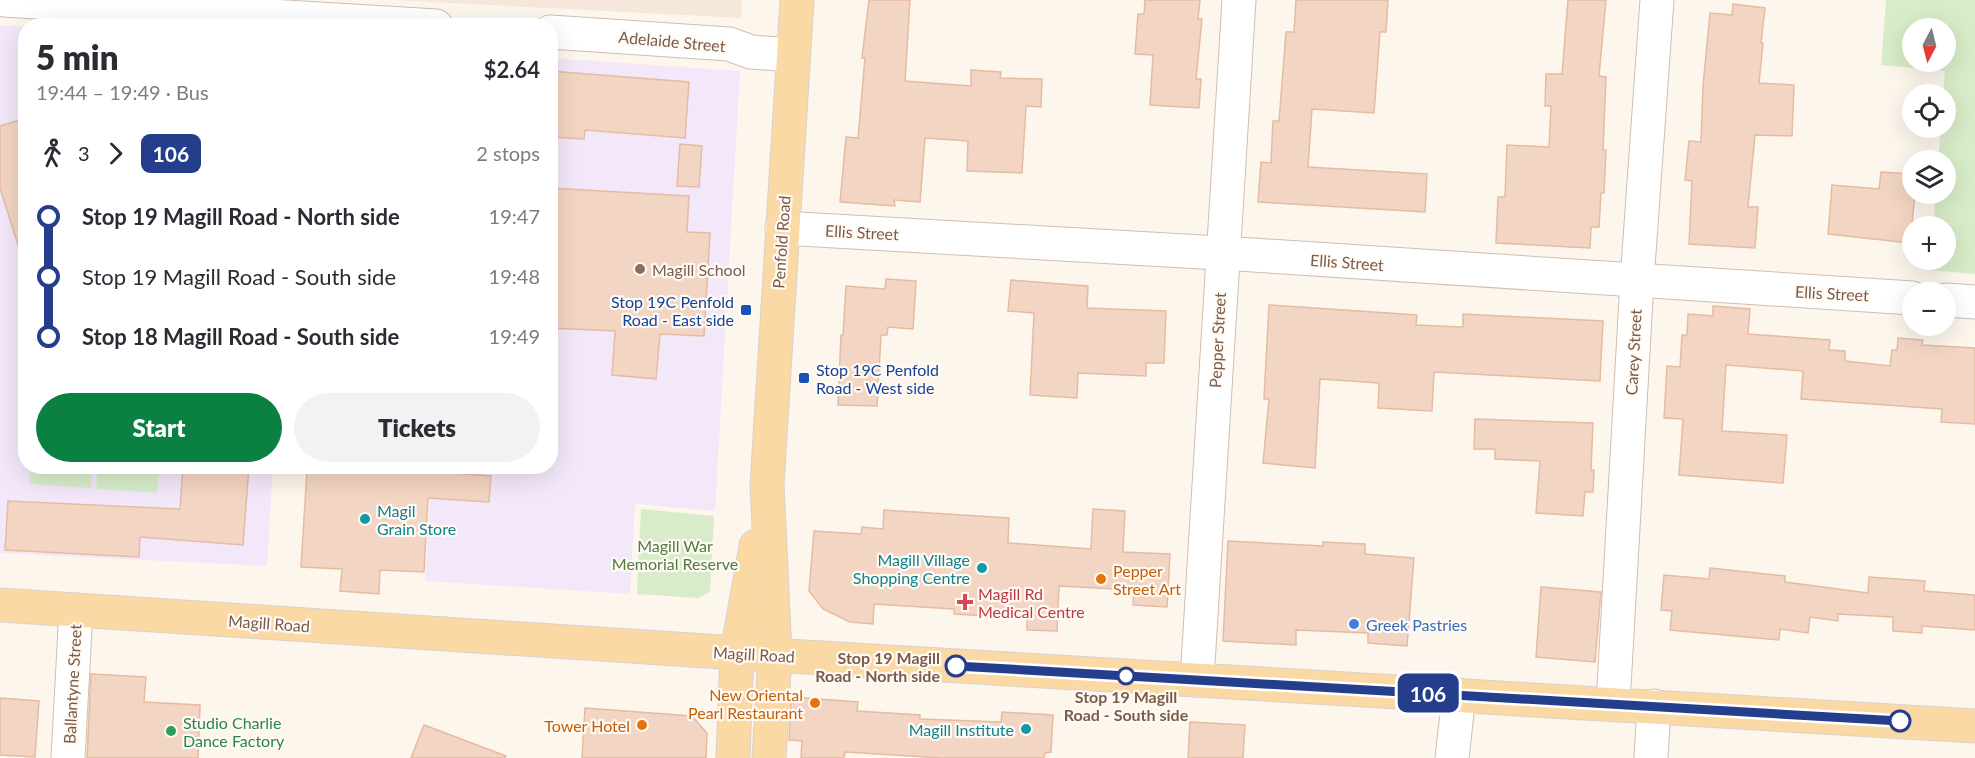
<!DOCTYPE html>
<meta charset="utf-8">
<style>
:root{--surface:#fff;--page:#f2f2f3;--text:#2b2b33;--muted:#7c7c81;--accent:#0b8043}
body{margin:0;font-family:Lato,sans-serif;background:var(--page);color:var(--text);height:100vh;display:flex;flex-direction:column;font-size:22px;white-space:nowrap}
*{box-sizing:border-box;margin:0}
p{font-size:20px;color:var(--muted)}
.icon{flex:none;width:33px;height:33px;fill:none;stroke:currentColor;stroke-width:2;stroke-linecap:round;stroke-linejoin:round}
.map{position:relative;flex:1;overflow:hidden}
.panel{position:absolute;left:18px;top:18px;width:540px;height:456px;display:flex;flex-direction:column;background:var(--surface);border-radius:24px;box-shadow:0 6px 24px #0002}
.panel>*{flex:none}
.badge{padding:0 12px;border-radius:9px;font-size:21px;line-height:39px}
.needle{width:39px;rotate:187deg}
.buttons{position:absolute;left:1902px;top:18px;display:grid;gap:12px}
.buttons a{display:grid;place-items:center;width:54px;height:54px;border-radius:50%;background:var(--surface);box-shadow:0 6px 24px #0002;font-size:30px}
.map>.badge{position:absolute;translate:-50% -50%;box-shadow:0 0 0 3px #fff}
.legs{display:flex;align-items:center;gap:9px;height:66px;padding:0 18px;font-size:20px}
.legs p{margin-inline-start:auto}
.head{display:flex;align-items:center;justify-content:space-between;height:102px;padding:0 18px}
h1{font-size:33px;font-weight:800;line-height:45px}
.action{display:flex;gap:12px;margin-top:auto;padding:12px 18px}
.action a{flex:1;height:69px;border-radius:36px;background:var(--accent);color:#fff;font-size:24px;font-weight:800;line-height:69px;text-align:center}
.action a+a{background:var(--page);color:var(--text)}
ul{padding:0 18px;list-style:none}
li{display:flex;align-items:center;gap:21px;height:60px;font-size:22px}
li i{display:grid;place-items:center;width:9px;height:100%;margin:0 8px;background:currentColor}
li i::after{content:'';width:15px;height:15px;margin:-8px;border:4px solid;border-radius:50%;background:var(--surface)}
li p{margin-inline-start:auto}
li:first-child i{background:linear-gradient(#0000 50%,currentColor 0)}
li:last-child i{background:linear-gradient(currentColor 50%,#0000 0)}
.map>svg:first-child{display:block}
</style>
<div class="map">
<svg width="1975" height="758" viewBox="0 0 1975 758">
<rect width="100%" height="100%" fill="#fdf6ec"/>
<!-- residential -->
<polygon fill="#f5e8da" points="393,0 742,0 741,18"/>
<!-- education -->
<g fill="#f3e8fa">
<polygon points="0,25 25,27 26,466 273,467 267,566 0,553"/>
<polygon points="551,58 740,71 715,511 635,504 630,594 425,581 432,467 550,466"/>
</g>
<!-- green -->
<g fill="#d8ecc9" fill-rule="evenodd">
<path d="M1886 0H1975V274L1930 270V260H1946V226H1933L1936 194H1946V160H1938L1941 128H1946V94H1943L1945 71 1881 65ZM1946 28V62H1912V28Z"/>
<polygon points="30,467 92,467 91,488 29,484"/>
<polygon points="98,467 159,467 157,493 96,489"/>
<polygon points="641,509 714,516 710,592 698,598 637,594"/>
</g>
<!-- building -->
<g fill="#f3d5c3" stroke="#e6bba3" stroke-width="1.5">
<polygon points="869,0 910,0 905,81 971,86 971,70 1001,72 1000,78 1042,79 1041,107 1026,106 1022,173 967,171 968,141 925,138 920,202 894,200 895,206 840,202 846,137 858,138 865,58 862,58"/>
<polygon points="1145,0 1200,0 1198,19 1202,19 1196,79 1201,79 1199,108 1150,105 1153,55 1135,54 1138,14 1144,14"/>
<polygon points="1296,0 1388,0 1386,32 1380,32 1374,113 1312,109 1308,167 1427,174 1425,212 1258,202 1261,162 1271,163 1273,121 1279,121 1286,32 1294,32"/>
<polygon points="1568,0 1606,0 1599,76 1606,77 1603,150 1606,150 1604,193 1601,193 1599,227 1591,227 1590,248 1496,243 1498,197 1505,197 1507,145 1549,147 1551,106 1545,106 1546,74 1562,74"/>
<polygon points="1733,4 1765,8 1761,43 1763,43 1759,83 1794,85 1792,136 1755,135 1748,207 1758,207 1755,248 1689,244 1692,181 1685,180 1689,141 1701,142 1703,86 1710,13 1732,15"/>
<polygon points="550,71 689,82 685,138 585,130 584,139 550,137"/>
<polygon points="26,118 26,254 21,254 0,188 0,126"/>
<polygon points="680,144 702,146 699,187 677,186"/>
<polygon points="1881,172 1912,174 1912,194 1915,194 1910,243 1828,234 1832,185 1879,189"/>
<polygon points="550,188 689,196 687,232 710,233 704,336 660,334 656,379 612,375 615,331 550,328"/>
<polygon points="886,279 916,281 913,329 888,327 887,335 881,335 877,406 838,405 841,335 843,335 846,286 885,289"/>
<polygon points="1011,280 1088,286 1087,308 1166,311 1164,363 1146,363 1146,376 1078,373 1077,398 1030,395 1034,313 1008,311"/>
<polygon points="1269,305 1417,315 1416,325 1463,327 1463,314 1603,321 1600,381 1434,372 1432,411 1378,408 1379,383 1320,379 1315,468 1263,463 1269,399 1264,399"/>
<polygon points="1713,306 1750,309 1748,334 1830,340 1829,350 1845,351 1845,361 1890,366 1892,350 1897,350 1898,338 1923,340 1922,345 1975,348 1975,424 1941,422 1942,409 1801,399 1803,371 1726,365 1722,431 1787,435 1783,483 1679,475 1683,419 1664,418 1667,366 1680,367 1682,335 1687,335 1688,314 1713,316"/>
<polygon points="1475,419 1593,423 1591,470 1594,470 1593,492 1585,492 1583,516 1536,513 1540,461 1495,459 1495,449 1474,449"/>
<polygon points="183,466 249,466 243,545 140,537 139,557 5,550 8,501 180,509"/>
<polygon points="330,466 430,466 429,471 491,476 489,502 428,498 424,572 380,570 379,594 340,591 342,569 301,567 307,470 329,472"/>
<polygon points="1093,509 1125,511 1123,552 1170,554 1167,607 1133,605 1134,590 1059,586 1057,631 1027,630 1027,618 954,614 954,609 874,604 873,624 850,622 823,609 809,591 814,531 861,534 862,527 883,529 884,510 1009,518 1008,543 1091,549"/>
<polygon points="1228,541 1323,546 1323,542 1365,544 1365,554 1414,558 1407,646 1368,643 1368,633 1296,630 1296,645 1223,641"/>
<polygon points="1710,568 1785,576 1785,582 1868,593 1869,577 1925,581 1924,591 1975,595 1975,630 1922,626 1922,633 1893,631 1893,617 1838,614 1838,621 1810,617 1808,633 1780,629 1779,640 1670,630 1672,611 1661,610 1664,575 1709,579"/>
<polygon points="1541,587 1601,592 1595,662 1536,657"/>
<polygon points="91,674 146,677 144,702 200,705 198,758 87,758"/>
<polygon points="791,697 858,702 857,711 920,715 920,719 1001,722 1002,712 1053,715 1051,752 1045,753 1044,758 942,758 845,752 844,758 801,758 802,741 789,740"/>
<polygon points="0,698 39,701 35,757 0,755"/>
<polygon points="585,708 692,716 707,733 706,758 582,758"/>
<polygon points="1190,722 1245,725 1243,758 1188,758"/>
<polygon points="424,725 506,756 505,758 411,758"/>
</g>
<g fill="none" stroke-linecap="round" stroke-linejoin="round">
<defs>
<g id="minor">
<polyline points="4,0 436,26"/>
<polyline points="550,32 729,44 751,52 793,55"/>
<polyline points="782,228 1237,254 1912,298"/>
<polyline points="1946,300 1975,302"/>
<polyline points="1197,680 1239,0"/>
<polyline points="1613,704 1637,281 1657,0"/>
<polyline points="68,758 76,610"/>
<polyline points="1452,758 1459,695"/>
<polyline points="1651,758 1654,706"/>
</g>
<g id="major">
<polyline points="0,605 737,653 1975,726"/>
<polyline points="733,758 737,653 756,546"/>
<polyline points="769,758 775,655 767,485 797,0"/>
</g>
</defs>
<!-- minor casing -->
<use href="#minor" stroke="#d1beb0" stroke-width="35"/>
<!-- major casing -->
<use href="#major" stroke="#dad1cd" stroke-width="35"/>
<!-- minor -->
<use href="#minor" stroke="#fff" stroke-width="33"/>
<!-- major -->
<use href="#major" stroke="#fbd9a5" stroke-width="33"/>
</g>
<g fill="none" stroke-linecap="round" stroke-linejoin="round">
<defs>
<polyline id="line-1" points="956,666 1900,721"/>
</defs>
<!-- line-1 casing -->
<use href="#line-1" stroke="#fff" stroke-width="14"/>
<!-- line-1 -->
<use href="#line-1" stroke="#243e8c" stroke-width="9"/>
</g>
<!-- markers -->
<circle fill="#8d6e63" stroke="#fffaf3" stroke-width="2" cx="640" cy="269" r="6"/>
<g fill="#1a4fb4" stroke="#fffaf3" stroke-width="2">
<rect x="740" y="304" width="12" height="12" rx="3"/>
<rect x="798" y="372" width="12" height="12" rx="3"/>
</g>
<g fill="#0f9aa8" stroke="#fffaf3" stroke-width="2">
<circle cx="365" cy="519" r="6"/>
<circle cx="982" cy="568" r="6"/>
<circle cx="1026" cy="729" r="6"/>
</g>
<g fill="#e8710a" stroke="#fffaf3" stroke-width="2">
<circle cx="1101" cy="579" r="6"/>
<circle cx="815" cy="703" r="6"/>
<circle cx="642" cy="725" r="6"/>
</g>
<path fill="#e0444e" stroke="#fffaf3" stroke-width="2" d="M962 593h6v6h6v6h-6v6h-6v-6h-6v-6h6z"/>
<circle fill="#3f7fe0" stroke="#fffaf3" stroke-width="2" cx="1354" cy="624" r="6"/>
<g fill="#fff" stroke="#243e8c" stroke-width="3">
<circle cx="956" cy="666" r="10"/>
<circle cx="1126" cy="676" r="8"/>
<circle cx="1900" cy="721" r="10"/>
</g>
<circle fill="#2e9e5b" stroke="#fffaf3" stroke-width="2" cx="171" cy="731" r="6"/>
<g text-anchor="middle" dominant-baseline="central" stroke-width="4.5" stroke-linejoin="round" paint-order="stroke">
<!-- street labels -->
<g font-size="16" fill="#7a5c4d" stroke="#fffaf3">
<text transform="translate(672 41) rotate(5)">Adelaide Street</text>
<text transform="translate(862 232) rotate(3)">Ellis Street</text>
<text transform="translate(781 242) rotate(-86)">Penfold Road</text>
<text transform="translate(1347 262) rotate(4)">Ellis Street</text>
<text transform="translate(1832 293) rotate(3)">Ellis Street</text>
<text transform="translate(1217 340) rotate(-87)">Pepper Street</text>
<text transform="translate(1633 352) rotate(-87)">Carey Street</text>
<text transform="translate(269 623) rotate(4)">Magill Road</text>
<text transform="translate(754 654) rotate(3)">Magill Road</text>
<text transform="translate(72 684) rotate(-87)">Ballantyne Street</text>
</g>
<!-- education labels -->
<g font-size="16" fill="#785e54" stroke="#fffaf3" text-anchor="start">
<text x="652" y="269">Magill School</text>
</g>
<!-- transit labels -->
<g font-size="16" fill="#164399" stroke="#fffaf3" text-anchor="end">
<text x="734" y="301">Stop 19C Penfold<tspan x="734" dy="18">Road - East side</tspan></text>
<text x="816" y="369" text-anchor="start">Stop 19C Penfold<tspan x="816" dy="18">Road - West side</tspan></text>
</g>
<!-- culture labels -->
<g font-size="16" fill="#0d838f" stroke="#fffaf3" text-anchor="end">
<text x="377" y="510" text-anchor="start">Magil<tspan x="377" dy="18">Grain Store</tspan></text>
<text x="970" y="559">Magill Village<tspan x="970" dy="18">Shopping Centre</tspan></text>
<text x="1014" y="729">Magill Institute</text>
</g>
<!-- park labels -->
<g font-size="16" fill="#537a41" stroke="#fffaf3">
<text x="675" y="545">Magill War<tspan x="675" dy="18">Memorial Reserve</tspan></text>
</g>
<!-- food labels -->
<g font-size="16" fill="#c56008" stroke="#fffaf3" text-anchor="end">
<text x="1113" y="570" text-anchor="start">Pepper<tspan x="1113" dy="18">Street Art</tspan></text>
<text x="803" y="694">New Oriental<tspan x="803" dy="18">Pearl Restaurant</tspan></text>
<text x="630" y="725">Tower Hotel</text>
</g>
<!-- health labels -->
<g font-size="16" fill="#be3a42" stroke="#fffaf3" text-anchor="start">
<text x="978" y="593">Magill Rd<tspan x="978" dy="18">Medical Centre</tspan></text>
</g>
<!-- shop labels -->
<g font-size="16" fill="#366cbe" stroke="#fffaf3" text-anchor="start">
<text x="1366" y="624">Greek Pastries</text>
</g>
<!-- stop labels -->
<g font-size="16" font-weight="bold" fill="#7a5c4d" stroke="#fffaf3" text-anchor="end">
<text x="940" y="657">Stop 19 Magill<tspan x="940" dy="18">Road - North side</tspan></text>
<text x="1126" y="696" text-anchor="middle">Stop 19 Magill<tspan x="1126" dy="18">Road - South side</tspan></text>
</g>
<!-- leisure labels -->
<g font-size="16" fill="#27864d" stroke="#fffaf3" text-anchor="start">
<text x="183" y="722">Studio Charlie<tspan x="183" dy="18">Dance Factory</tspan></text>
</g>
</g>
</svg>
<div class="buttons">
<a><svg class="needle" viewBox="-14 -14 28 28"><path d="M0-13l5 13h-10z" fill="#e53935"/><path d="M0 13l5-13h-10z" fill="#7c7c81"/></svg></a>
<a><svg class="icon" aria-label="locate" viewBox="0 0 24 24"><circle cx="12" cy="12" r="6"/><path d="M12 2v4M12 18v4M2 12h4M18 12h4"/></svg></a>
<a><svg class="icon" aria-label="layers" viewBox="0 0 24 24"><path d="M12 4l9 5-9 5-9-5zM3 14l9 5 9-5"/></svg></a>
<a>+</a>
<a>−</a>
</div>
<b class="badge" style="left:1428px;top:693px;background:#243e8c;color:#fff">106</b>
<section class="panel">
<div class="head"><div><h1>5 min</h1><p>19:44 – 19:49 · Bus</p></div><b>$2.64</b></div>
<div class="legs"><svg class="icon" aria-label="walk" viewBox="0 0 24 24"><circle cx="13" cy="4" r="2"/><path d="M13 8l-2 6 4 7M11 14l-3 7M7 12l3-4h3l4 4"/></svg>3<svg class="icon" aria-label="forward" viewBox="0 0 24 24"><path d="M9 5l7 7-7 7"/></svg><b class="badge" style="background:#243e8c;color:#fff">106</b><p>2 stops</p></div>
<ul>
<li><i style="color:#243e8c"></i><b>Stop 19 Magill Road - North side</b><p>19:47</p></li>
<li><i style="color:#243e8c"></i><span>Stop 19 Magill Road - South side</span><p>19:48</p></li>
<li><i style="color:#243e8c"></i><b>Stop 18 Magill Road - South side</b><p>19:49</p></li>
</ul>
<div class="action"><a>Start</a><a>Tickets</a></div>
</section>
</div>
